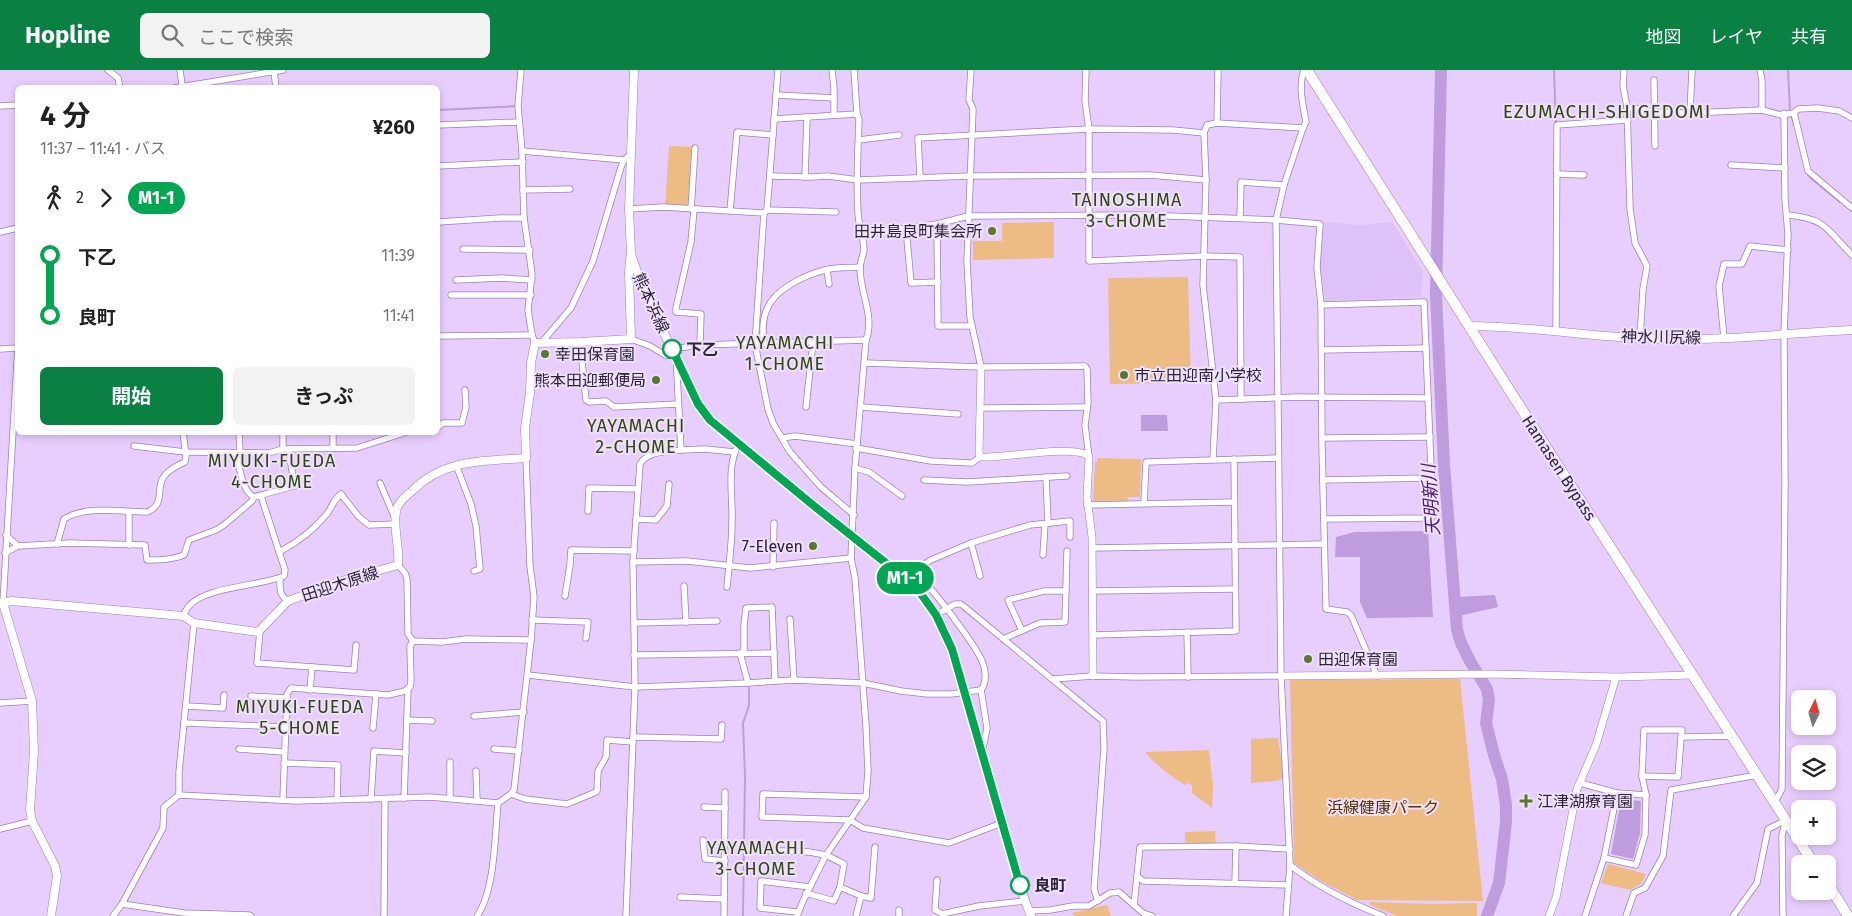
<!DOCTYPE html>
<html lang="ja">
<meta charset="utf-8">
<style>
:root{--surface:#fff;--page:#f2f2f2;--text:#222;--muted:#767676;--accent:#0b8043}
body{margin:0;font-family:"Fira Sans","Noto Sans JP",sans-serif;background:var(--page);color:var(--text);height:100vh;display:flex;flex-direction:column;font-size:19px;white-space:nowrap}
*{box-sizing:border-box;margin:0}
p{font-size:16px;color:var(--muted)}
.icon{flex:none;width:28px;height:28px;fill:none;stroke:currentColor;stroke-width:2;stroke-linecap:round;stroke-linejoin:round}
.map{position:relative;flex:1;overflow:hidden}
.details{position:absolute;left:15px;top:15px;width:425px;height:350px;display:flex;flex-direction:column;background:var(--surface);border-radius:8px;box-shadow:0 2px 8px #0003}
.details>*{flex:none}
.badge{padding:0 10px;border-radius:16px;font-size:18px;line-height:32px}
.needle{width:32px;rotate:5deg}
.controls{position:absolute;left:1791px;top:620px;display:grid;gap:10px}
.controls a{display:grid;place-items:center;width:45px;height:45px;border-radius:8px;background:var(--surface);box-shadow:0 2px 8px #0003;font-size:25px}
.map>.badge{position:absolute;translate:-50% -50%;box-shadow:0 0 0 2px #fff}
.legs{display:flex;align-items:center;gap:8px;height:55px;padding:0 25px;font-size:16px}
.legs p{margin-inline-start:auto}
.headline{display:flex;align-items:center;justify-content:space-between;height:85px;padding:0 25px}
h1{font-size:28px;font-weight:700;line-height:38px}
.primary-button{display:flex;gap:10px;margin-top:auto;padding:10px 25px}
.primary-button a{flex:1;height:58px;border-radius:8px;background:var(--accent);color:#fff;font-size:20px;font-weight:700;line-height:58px;text-align:center}
.primary-button a+a{background:var(--page);color:var(--text)}
ul{padding:0 25px;list-style:none}
li{display:flex;align-items:center;gap:18px;height:60px;font-size:19px}
li i{display:grid;place-items:center;width:8px;height:100%;margin:0 6px;background:currentColor}
li i::after{content:'';width:12px;height:12px;margin:-6px;border:4px solid;border-radius:50%;background:var(--surface)}
li p{margin-inline-start:auto}
li:first-child i{background:linear-gradient(#0000 50%,currentColor 0)}
li:last-child i{background:linear-gradient(currentColor 50%,#0000 0)}
header{display:flex;align-items:center;gap:30px;box-sizing:border-box;height:70px;padding:0 25px;background:var(--accent);color:#fff}
header strong{font-size:24px}
nav{display:flex;gap:28px;margin-inline-start:auto;font-size:18px}
.search{width:350px;height:45px;background:var(--page);display:flex;align-items:center;gap:12px;box-sizing:border-box;padding:0 18px;border-radius:8px;color:var(--muted);font-size:19px}
.map>svg:first-child{display:block}
</style>
<header>
<strong>Hopline</strong>
<div class="search"><svg class="icon" aria-label="search" viewBox="0 0 24 24"><circle cx="10" cy="10" r="6"/><path d="M15 15l6 6"/></svg>ここで検索</div>
<nav><a>地図</a><a>レイヤ</a><a>共有</a></nav>
</header>
<div class="map">
<svg width="1852" height="846" viewBox="0 0 1852 846">
<rect width="100%" height="100%" fill="#e8ceff"/>
<!-- built -->
<polygon fill="#dec1f7" points="1324,152 1360,155 1392,152 1423,202 1421,227 1325,231 1320,195"/>
<!-- green -->
<g fill="#edbb84">
<polygon points="669,76 694,77 690,138 665,136"/>
<polygon points="1054,152 1054,188 973,190 973,171 1002,171 1002,153"/>
<polygon points="1188,207 1191,313 1110,314 1108,208"/>
<polygon points="1097,388 1141,389 1140,427 1128,427 1128,431 1093,431 1095,392 1097,392"/>
<polygon points="1460,609 1483,831 1357,830 1321,811 1294,793 1290,610"/>
<polygon points="1278,668 1284,708 1276,711 1251,713 1251,669"/>
<path d="M1209 680 1213 715 1212 738 1192 723V715L1188 713 1185 715C1170 706 1156 695 1145 682Z"/>
<polygon points="1215,761 1216,775 1185,775 1185,762"/>
<polygon points="1608,794 1646,804 1641,814 1630,820 1601,813"/>
<polygon points="1369,832 1432,834 1477,833 1477,846 1397,846 1370,835"/>
<polygon points="1107,835 1111,846 1073,846 1072,843"/>
</g>
<!-- water -->
<g fill="#bf9cdd">
<polygon points="1141,345 1167,345 1168,361 1141,361"/>
<polygon points="1428,461 1433,547 1367,548 1360,532 1360,487 1335,487 1336,467 1355,462"/>
<polygon points="1495,525 1498,537 1459,546 1458,527"/>
<polygon points="1621,729 1641,731 1640,763 1633,789 1611,784"/>
</g>
<g fill="none" stroke-linecap="round" stroke-linejoin="round">
<!-- stream -->
<g stroke="#bf9cdd" stroke-width="2">
<polyline points="1554,0 1556,55"/>
<polyline points="1788,0 1790,41 1794,55"/>
<polyline points="438,40 518,36"/>
<polyline points="1807,103 1812,109 1840,132"/>
<polyline points="743,846 745,706 743,653 749,636 749,618"/>
</g>
<!-- river -->
<polyline stroke="#bf9cdd" stroke-width="12" points="1441,0 1436,225 1444,395 1457,560 1461,573 1470,591 1487,619 1489,630 1486,653 1494,685 1502,709 1506,735 1506,752 1499,813 1487,846"/>
<defs>
<g id="minor">
<polyline points="108,0 118,8 120,18"/>
<polyline points="180,0 182,15"/>
<polyline points="521,0 518,36 522,81 524,148 532,204 528,240 532,265 535,273"/>
<polyline points="832,0 834,18 834,45"/>
<polyline points="1086,0 1085,31 1089,59 1089,191 1205,186 1240,187 1241,329"/>
<path d="M1304 0C1298 16 1303 35 1306 52L1303 58 1284 115 1276 150 1281 606 1290 795C1318 817 1350 833 1383 846"/>
<polyline points="1624,0 1623,16 1627,37 1654,42 1690,43 1762,40 1781,45 1794,43 1798,39 1818,38 1839,41 1852,48"/>
<polyline points="1760,0 1762,11 1762,40"/>
<polyline points="274,1 276,18"/>
<polyline points="1654,10 1655,76"/>
<polyline points="174,18 283,0"/>
<polyline points="776,25 834,28"/>
<polyline points="0,36 18,35"/>
<polyline points="1627,37 1630,139 1635,173 1647,196 1643,219 1640,268"/>
<polyline points="1690,43 1692,0"/>
<polyline points="1794,43 1808,101 1852,138"/>
<polyline points="774,49 857,44"/>
<polyline points="1217,53 1303,58"/>
<polyline points="438,55 519,52"/>
<polyline points="859,70 899,65"/>
<polyline points="522,81 624,90"/>
<polyline points="1731,95 1785,98"/>
<polyline points="438,96 523,92"/>
<polyline points="1557,104 1584,105"/>
<polyline points="770,106 811,107 828,106 858,110 970,106 1150,105 1206,110"/>
<polyline points="805,107 807,47"/>
<polyline points="920,107 918,68 1089,59 1173,60 1204,63"/>
<polyline points="523,120 570,119"/>
<polyline points="629,139 663,137 764,143 755,274 768,339 773,353 790,382 821,417 854,445"/>
<polyline points="691,139 695,78"/>
<polyline points="694,139 691,172 676,238 676,242 701,244 700,275"/>
<polyline points="767,140 836,142"/>
<polyline points="730,141 737,62 773,65"/>
<polyline points="764,143 767,140 778,0"/>
<path d="M1787 145C1826 148 1827 160 1852 185"/>
<polyline points="1240,148 1241,112 1284,115"/>
<polyline points="438,152 500,148 524,148"/>
<polyline points="937,154 938,256 972,256"/>
<polyline points="906,158 911,213 938,212"/>
<polyline points="0,162 18,158"/>
<polyline points="862,164 937,154 968,146 1141,145 1276,150 1320,154 1317,197 1321,235 1322,376 1326,539 1347,542 1351,545 1377,606"/>
<polyline points="463,179 530,180"/>
<polyline points="827,200 829,214"/>
<polyline points="456,210 502,208 532,210"/>
<polyline points="451,225 531,225"/>
<polyline points="1321,235 1424,232 1433,446 1430,448 1324,449"/>
<polyline points="1556,260 1557,55 1628,50"/>
<polyline points="438,266 532,265"/>
<polyline points="1724,268 1719,216 1724,194 1742,194 1750,176 1788,180"/>
<polyline points="542,272 571,238 593,191 621,97 624,90 630,85"/>
<polyline points="580,272 586,330 589,332 606,331 614,337 678,334"/>
<path d="M763 274C763 262 762 249 767 239 775 219 805 205 825 200 836 197 848 198 860 197"/>
<polyline points="0,279 18,278"/>
<polyline points="672,279 700,275 866,270"/>
<polyline points="1322,280 1426,278"/>
<polyline points="865,293 981,297 970,247 967,191 973,39 969,30 971,0"/>
<polyline points="981,297 1085,296 1087,299 1088,333 1085,355 1089,387"/>
<polyline points="1216,330 1298,327 1428,328"/>
<polyline points="806,337 813,272"/>
<polyline points="861,337 958,344"/>
<polyline points="980,338 1087,337"/>
<polyline points="438,357 443,353 462,353 466,337 465,320"/>
<polyline points="239,362 240,383"/>
<polyline points="283,362 283,379"/>
<polyline points="333,362 333,377"/>
<polyline points="782,368 795,366 857,374"/>
<polyline points="1322,368 1430,367"/>
<polyline points="134,376 185,382 269,383 283,379 357,378 407,362"/>
<polyline points="856,378 931,391 972,393 980,387"/>
<polyline points="681,380 705,379 734,382"/>
<path d="M236 383C240 397 241 420 254 427L294 416 289 379"/>
<polyline points="1213,389 1216,330 1203,215 1206,110 1204,63 1207,55 1217,53 1218,0"/>
<polyline points="456,395 471,434 476,456 480,499 474,501"/>
<polyline points="855,398 869,402 902,426"/>
<polyline points="1046,407 1048,453"/>
<polyline points="924,410 967,412 1067,406"/>
<polyline points="1323,410 1431,408"/>
<polyline points="380,413 395,448"/>
<polyline points="1144,433 1146,392 1278,388"/>
<polyline points="1087,435 1234,432"/>
<polyline points="588,441 589,418 638,419"/>
<polyline points="636,449 656,450 667,436 669,414"/>
<polyline points="6,465 18,476"/>
<polyline points="971,473 980,506"/>
<path d="M57 474 64 449C86 435 122 442 147 442 167 434 154 418 165 405 170 399 178 395 185 392L186 386 183 362"/>
<polyline points="129,475 129,442"/>
<polyline points="1092,478 1324,474"/>
<path d="M279 482C298 472 312 462 325 446 333 438 330 433 341 424L359 447 369 455 396 454"/>
<path d="M5 483 18 476 70 473 145 475 147 490C160 490 172 490 184 485L189 470 216 460 224 455 252 431 254 427"/>
<polyline points="1043,485 1045,454"/>
<polyline points="633,492 687,491 750,498 851,488"/>
<polyline points="398,495 405,503 407,509 408,564 413,571 442,572 466,569 531,570"/>
<polyline points="773,497 774,453"/>
<path d="M891 498C900 498 909 500 917 505 929 513 976 576 982 591 986 600 987 612 981 620L987 658 982 683"/>
<polyline points="912,502 931,490 971,473 1030,455 1070,451 1070,467"/>
<path d="M280 508C280 519 279 525 288 531"/>
<polyline points="684,516 686,552"/>
<path d="M727 517C729 495 732 473 732 451 733 427 726 394 739 374"/>
<polyline points="1092,521 1235,519"/>
<polyline points="565,526 570,495 571,480 634,481"/>
<polyline points="3,533 18,276"/>
<polyline points="936,545 955,534 961,534 1103,651 1104,678 1094,819 1098,831"/>
<path d="M183 546C185 543 186 539 189 536 204 517 261 516 284 506L285 500 261 426"/>
<polyline points="790,549 794,610"/>
<polyline points="532,550 588,552 586,568"/>
<polyline points="634,553 717,551"/>
<polyline points="260,561 257,593 354,600 356,575"/>
<polyline points="1022,561 1008,530 1044,521 1066,521"/>
<polyline points="1187,562 1188,607"/>
<polyline points="1093,565 1236,561 1234,389"/>
<polyline points="1003,569 1040,553 1065,552 1067,481"/>
<polyline points="740,583 748,613"/>
<polyline points="744,583 744,555 746,538 772,537 775,611"/>
<polyline points="634,585 774,583"/>
<polyline points="528,605 635,617 748,613 794,610 863,613 901,621 928,624 951,624 981,620"/>
<polyline points="1052,609 1093,606 1136,607 1281,606"/>
<polyline points="310,620 312,597"/>
<polyline points="251,626 287,628"/>
<polyline points="0,633 32,631"/>
<polyline points="186,636 223,638 224,625"/>
<polyline points="474,646 524,642"/>
<polyline points="407,650 432,651"/>
<polyline points="184,653 285,657"/>
<polyline points="373,658 376,624"/>
<polyline points="633,667 721,669 722,655"/>
<polyline points="1681,667 1678,707 1642,706 1644,660 1682,660 1681,667 1733,666"/>
<polyline points="239,679 284,682"/>
<polyline points="494,679 519,681"/>
<polyline points="284,693 338,695 337,729"/>
<polyline points="476,701 477,731"/>
<polyline points="1580,713 1617,723 1604,788 1585,846"/>
<polyline points="1617,723 1646,725 1642,706"/>
<polyline points="511,724 525,729 567,734 596,722 597,721 598,701 606,687 607,670 633,672"/>
<polyline points="179,725 179,702 194,553"/>
<polyline points="866,727 763,724 762,747 850,750 863,758 949,773 1002,753"/>
<polyline points="404,728 408,618"/>
<polyline points="450,728 450,692"/>
<polyline points="283,729 287,624 291,618 388,625 405,621 410,617 411,611 410,576 413,571"/>
<polyline points="371,729 374,681 406,683"/>
<polyline points="1775,732 1782,719 1785,413 1784,264 1788,164 1785,129 1784,43"/>
<polyline points="704,737 725,738"/>
<polyline points="0,759 32,751"/>
<polyline points="703,770 705,789 725,791"/>
<polyline points="758,780 809,782 826,785 844,794 840,817 861,826"/>
<polyline points="1604,788 1636,795 1645,765 1646,725"/>
<polyline points="1137,806 1143,811 1288,815"/>
<polyline points="937,810 935,840 942,844"/>
<polyline points="1235,813 1236,776"/>
<polyline points="806,823 834,831 840,817"/>
<polyline points="680,827 724,829"/>
<polyline points="122,834 184,843 249,845 251,846"/>
<polyline points="1134,835 1140,777 1236,776 1290,779"/>
<polyline points="1030,841 1050,840 1073,836 1089,836 1110,823 1119,822 1143,843 1152,846"/>
<polyline points="797,842 760,838 761,811 810,817"/>
<polyline points="113,846 122,834 163,758 164,737 179,725 296,731 430,727 498,733 511,724 514,720 531,570 534,527 530,496 526,388"/>
<polyline points="384,846 385,729"/>
<path d="M477 846C495 821 495 764 498 733"/>
<path d="M626 846 635 617 633 492 640 394C648 381 666 382 681 380L676 286 665 285 650 276 631 269"/>
<polyline points="724,846 725,722"/>
<path d="M797 846 803 831 826 785 866 727 868 701 866 656 855 508 851 488 855 398 866 270C875 247 860 222 860 199 860 192 863 186 864 180 864 167 858 155 858 142 856 111 858 80 859 49L857 44 854 0"/>
<polyline points="856,846 861,826 871,828 875,777"/>
<polyline points="899,846 899,840"/>
<polyline points="942,846 942,844 979,836 1025,831"/>
<polyline points="1286,846 1290,795"/>
<polyline points="1626,846 1634,823 1645,818 1663,786 1671,720 1758,705"/>
<polyline points="1733,846 1757,813 1768,759 1786,750 1782,765 1783,846"/>
</g>
<g id="tertiary">
<path d="M981 297 979 382 980 387C1000 389 1078 373 1089 387L1087 427 1092 467 1093 606"/>
<polyline points="1281,606 1489,604 1616,607 1693,605"/>
<polyline points="1549,846 1556,828 1577,719 1596,675 1616,607"/>
</g>
<g id="secondary">
<polyline points="634,0 629,139 631,184 643,219 698,334 710,350 813,436 906,509 921,524 936,545 952,579 1025,831 1031,846"/>
<path d="M1469 256C1533 256 1595 268 1659 269 1723 271 1788 263 1852 260"/>
<path d="M0 533 12 531 183 546 194 553 258 562 288 531 351 508 398 495C400 478 393 459 396 442 397 433 405 427 412 421 444 389 483 391 526 388L525 358 530 323 531 293 535 273 580 272 631 269 629 203 630 189"/>
<polyline points="3,533 32,631 34,681 30,740 32,751 55,796 57,806 51,846"/>
</g>
<g id="trunk">
<polyline points="1307,0 1510,321 1814,794"/>
<polyline points="1828,814 1848,846"/>
</g>
</defs>
<!-- minor casing -->
<use href="#minor" stroke="#9e7fb8" stroke-width="7"/>
<!-- tertiary casing -->
<use href="#tertiary" stroke="#9e7fb8" stroke-width="8"/>
<!-- secondary casing -->
<use href="#secondary" stroke="#9e7fb8" stroke-width="9"/>
<!-- trunk casing -->
<use href="#trunk" stroke="#9e7fb8" stroke-width="11"/>
<!-- minor -->
<use href="#minor" stroke="#fff" stroke-width="5.5"/>
<!-- tertiary -->
<use href="#tertiary" stroke="#fff" stroke-width="7"/>
<!-- secondary -->
<use href="#secondary" stroke="#fff" stroke-width="8"/>
<!-- trunk -->
<use href="#trunk" stroke="#fff" stroke-width="10"/>
</g>
<g fill="none" stroke-linecap="round" stroke-linejoin="round">
<defs>
<polyline id="line-1" points="672,279 698,334 710,350 814,436 906,509 921,524 936,545 952,579 1020,815"/>
</defs>
<!-- line-1 casing -->
<use href="#line-1" stroke="#fff" stroke-width="11"/>
<!-- line-1 -->
<use href="#line-1" stroke="#00a651" stroke-width="8"/>
</g>
<!-- markers -->
<g fill="#59782e" stroke="#eee1fa" stroke-width="2">
<circle cx="992" cy="161" r="5"/>
<circle cx="545" cy="284" r="5"/>
<circle cx="1124" cy="305" r="5"/>
<circle cx="656" cy="310" r="5"/>
<circle cx="813" cy="476" r="5"/>
<circle cx="1308" cy="589" r="5"/>
<path d="M1523.5 723.5h5v5h5v5h-5v5h-5v-5h-5v-5h5z"/>
</g>
<g fill="#fff" stroke="#00a651" stroke-width="2.5">
<circle cx="672" cy="279" r="9"/>
<circle cx="1020" cy="815" r="9"/>
</g>
<g text-anchor="middle" dominant-baseline="central" stroke-width="4" stroke-linejoin="round" paint-order="stroke">
<!-- poi labels -->
<g font-size="16" fill="#2f233a" stroke="#eee1fa" text-anchor="start">
<text x="982" y="161" text-anchor="end">田井島良町集会所</text>
<text x="555" y="284">幸田保育園</text>
<text x="1134" y="305">市立田迎南小学校</text>
<text x="646" y="310" text-anchor="end">熊本田迎郵便局</text>
<text x="803" y="476" text-anchor="end">7-Eleven</text>
<text x="1318" y="589">田迎保育園</text>
<text x="1537" y="731">江津湖療育園</text>
</g>
<!-- street labels -->
<g font-size="16" fill="#2f233a" stroke="#eee1fa">
<text transform="translate(651 233) rotate(65)">熊本浜線</text>
<text transform="translate(1661 267) rotate(1)">神水川尻線</text>
<text transform="translate(1559 398) rotate(57)">Hamasen Bypass</text>
<text transform="translate(340 514) rotate(-18)">田迎木原線</text>
</g>
<!-- stop labels -->
<g font-size="16" font-weight="bold" fill="#2f233a" stroke="#eee1fa" text-anchor="start">
<text x="686" y="279">下乙</text>
<text x="1034" y="815">良町</text>
</g>
<!-- park labels -->
<g font-size="16" fill="#563301" stroke="#eee1fa">
<text x="1383" y="737">浜線健康パーク</text>
</g>
<!-- neighbourhood labels -->
<g font-size="18" letter-spacing="1" fill="#314613" stroke="#eee1fa">
<text x="1127" y="130">TAINOSHIMA<tspan x="1127" dy="21">3-CHOME</tspan></text>
<text x="785" y="273">YAYAMACHI<tspan x="785" dy="21">1-CHOME</tspan></text>
<text x="636" y="356">YAYAMACHI<tspan x="636" dy="21">2-CHOME</tspan></text>
<text x="272" y="391">MIYUKI-FUEDA<tspan x="272" dy="21">4-CHOME</tspan></text>
<text x="300" y="637">MIYUKI-FUEDA<tspan x="300" dy="21">5-CHOME</tspan></text>
<text x="756" y="778">YAYAMACHI<tspan x="756" dy="21">3-CHOME</tspan></text>
</g>
<!-- water labels -->
<g font-size="18" font-style="italic" fill="#4a1c68" stroke="#eee1fa">
<text transform="translate(1431 430) rotate(-94)">天明新川</text>
</g>
<!-- quarter labels -->
<g font-size="19" letter-spacing="1" fill="#314613" stroke="#eee1fa">
<text x="1607" y="41">EZUMACHI-SHIGEDOMI</text>
</g>
</g>
</svg>
<div class="controls">
<a><svg class="needle" viewBox="-14 -14 28 28"><path d="M0-13l5 13h-10z" fill="#e53935"/><path d="M0 13l5-13h-10z" fill="#767676"/></svg></a>
<a><svg class="icon" aria-label="layers" viewBox="0 0 24 24"><path d="M12 4l9 5-9 5-9-5zM3 14l9 5 9-5"/></svg></a>
<a>+</a>
<a>−</a>
</div>
<b class="badge" style="left:905px;top:508px;background:#00a651;color:#fff">M1-1</b>
<section class="details">
<div class="headline"><div><h1>4 分</h1><p>11:37 – 11:41 · バス</p></div><b>¥260</b></div>
<div class="legs"><svg class="icon" aria-label="walk" viewBox="0 0 24 24"><circle cx="13" cy="4" r="2"/><path d="M13 8l-2 6 4 7M11 14l-3 7M7 12l3-4h3l4 4"/></svg>2<svg class="icon" aria-label="forward" viewBox="0 0 24 24"><path d="M9 5l7 7-7 7"/></svg><b class="badge" style="background:#00a651;color:#fff">M1-1</b></div>
<ul>
<li><i style="color:#00a651"></i><b>下乙</b><p>11:39</p></li>
<li><i style="color:#00a651"></i><b>良町</b><p>11:41</p></li>
</ul>
<div class="primary-button"><a>開始</a><a>きっぷ</a></div>
</section>
</div>
